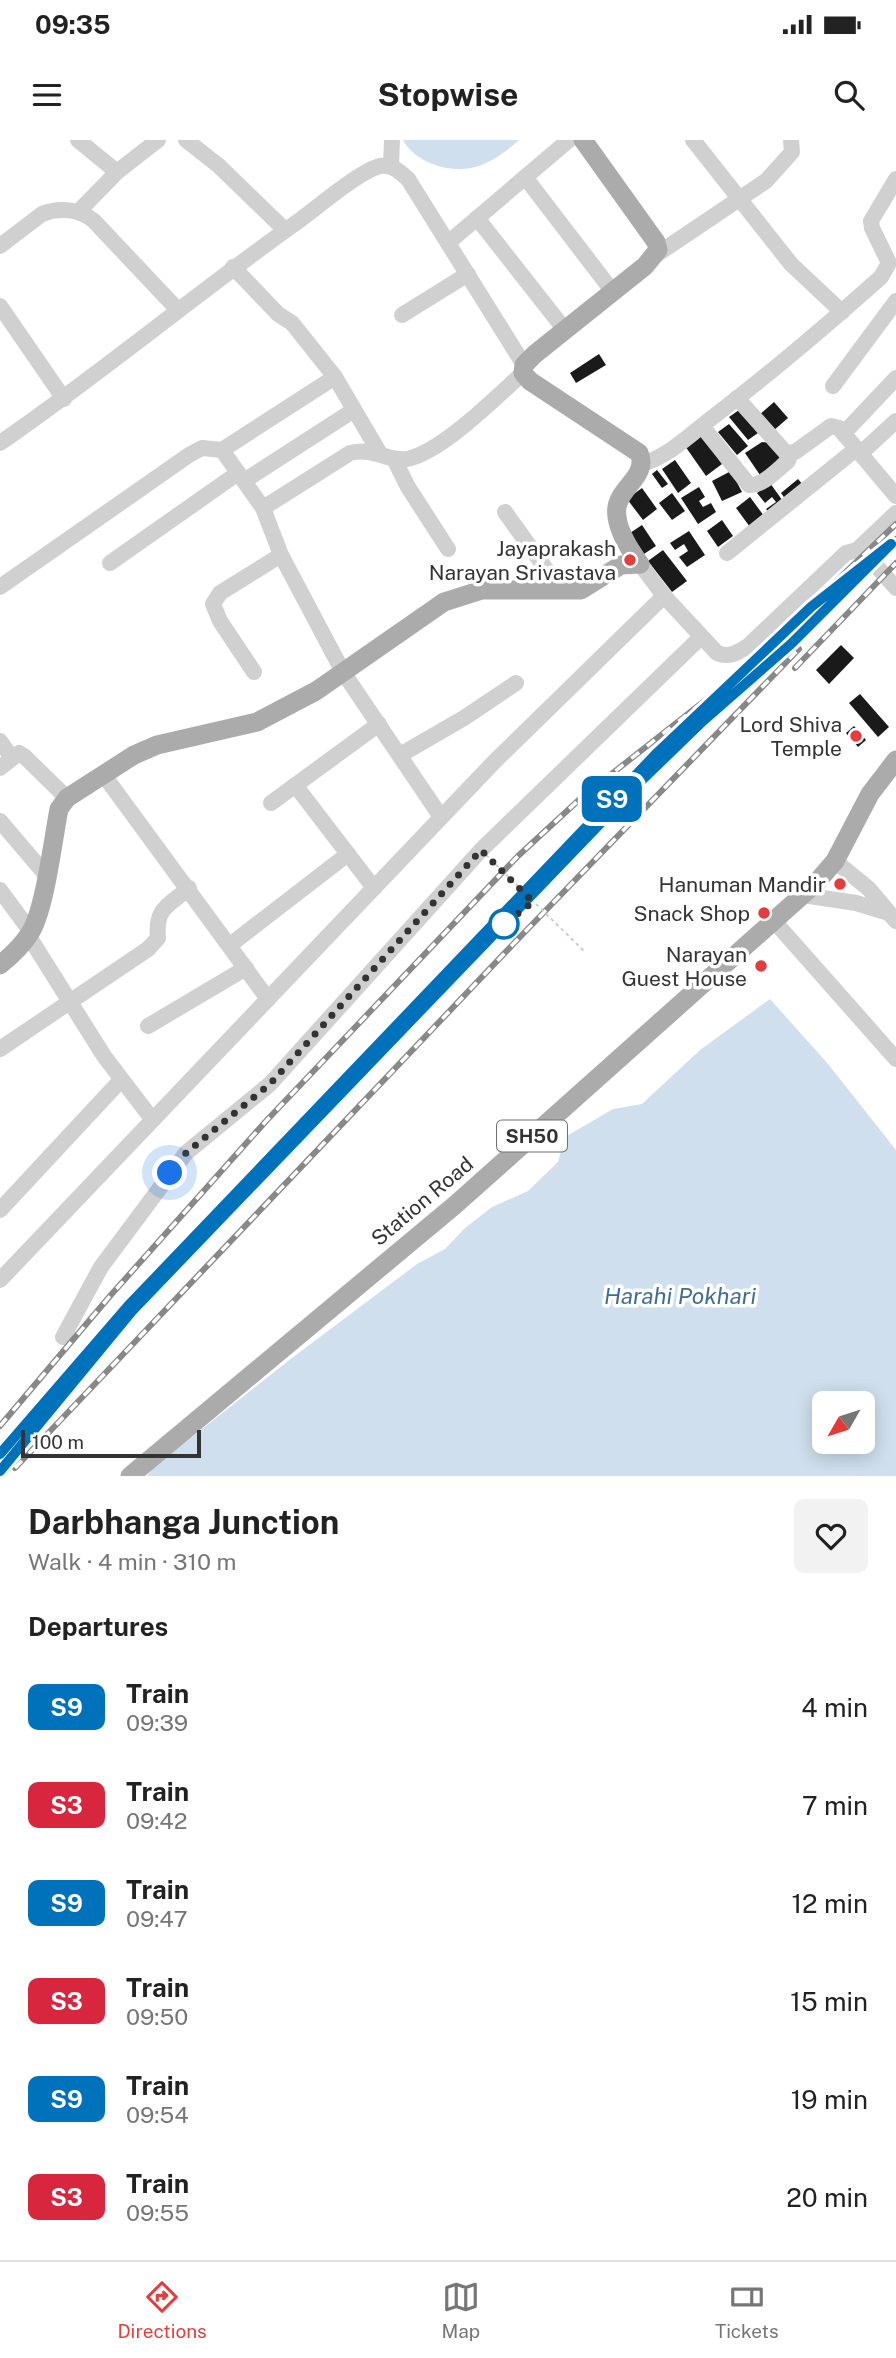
<!DOCTYPE html>
<meta charset="utf-8">
<style>
:root{--surface:#fff;--page:#f2f2f2;--text:#222;--muted:#767676;--line:#e0e0e0;--accent:#e33e3b}
body{margin:0;font-family:"Public Sans",sans-serif;background:var(--page);color:var(--text);height:100vh;display:flex;flex-direction:column;font-size:26px;white-space:nowrap}
*{box-sizing:border-box;margin:0}
p{font-size:23px;color:var(--muted)}
.icon{flex:none;width:38px;height:38px;fill:none;stroke:currentColor;stroke-width:2;stroke-linecap:round;stroke-linejoin:round}
.map{position:relative;height:1336px;overflow:hidden}
.panel{display:flex;flex-direction:column;background:var(--surface);flex:1}
.panel>*{flex:none}
.badge{padding:0 14px;border-radius:10px;font-size:24px;line-height:46px}
.needle{width:46px;rotate:231deg}
.buttons{position:absolute;left:812px;top:1251px;display:grid;gap:14px}
.buttons a{display:grid;place-items:center;width:63px;height:63px;border-radius:10px;background:var(--surface);box-shadow:0 4px 18px #0003;font-size:35px}
.scale{position:absolute;left:21px;bottom:18px;width:180px;box-sizing:border-box;padding-left:7px;border:4px solid #333;border-top:0;font-size:19px;line-height:24px;white-space:nowrap;color:#333;-webkit-text-stroke:5px #fff;paint-order:stroke}
.you{position:absolute;width:35px;height:35px;margin:-18px;border:5px solid #fff;border-radius:50%;background:#1a73e8;box-shadow:0 0 0 10px #1a73e833}
.map>.badge{position:absolute;translate:-50% -50%;box-shadow:0 0 0 4px #fff}
h2{padding:0 28px;font-size:26px;line-height:63px}
.round{display:grid;place-items:center;flex:none;width:74px;height:74px;border-radius:10px;background:var(--page)}
.overview{display:flex;align-items:center;justify-content:space-between;height:119px;padding:0 28px}
h1{font-size:33px;font-weight:700;line-height:52px}
ul{padding:0;list-style:none}
li{display:flex;align-items:center;gap:21px;height:98px;padding:0 28px}
li div{flex:1}
li b{display:block;font-size:26px}
li em{font-style:normal}
li .badge{min-width:77px;font-weight:700;text-align:center}
.status{display:flex;justify-content:space-between;align-items:center;height:49px;padding:0 35px;background:var(--surface);direction:ltr}
.status svg{height:19px;fill:currentColor}
header{display:flex;justify-content:space-between;align-items:center;height:91px;padding:0 28px;background:var(--surface);font-size:32px;font-weight:700}
.menu{display:flex;justify-content:space-around;align-items:center;height:98px;border-top:2px solid var(--line);background:var(--surface);font-size:19px;color:var(--muted)}
.menu a{display:grid;justify-items:center;gap:4px}
.menu .current{color:var(--accent)}
.map>svg:first-child{display:block}
</style>
<div class="status"><b>09:35</b><svg viewBox="0 0 49 12"><path d="M0 12V9h3v3zM5 12V6h3v6zM10 12V3h3v9zM15 12V0h3v12zM26 1h20v11H26zM47 4h2v5h-2z"/></svg></div>
<header><svg class="icon" aria-label="menu" viewBox="0 0 24 24"><path d="M4 6h16M4 12h16M4 18h16"/></svg>Stopwise<svg class="icon" aria-label="search" viewBox="0 0 24 24"><circle cx="10" cy="10" r="6"/><path d="M15 15l6 6"/></svg></header>
<div class="map">
<svg width="896" height="1336" viewBox="0 0 896 1336">
<rect width="100%" height="100%" fill="#fff"/>
<!-- water -->
<g fill="#cfdfed" fill-rule="evenodd">
<path d="M403 0H519C506 12 488 25 471 28 446 33 414 21 403 0Z"/>
<path d="M770 859 828 924 896 1010V1336H147L153 1328 288 1221 417 1124 445 1109 465 1088 492 1067 528 1051 558 1022 565 997 613 969 642 964 700 910ZM824 1264H863V1302H824Z"/>
</g>
<!-- building -->
<g fill="#1a1a1a">
<polygon points="599,214 606,225 576,243 570,233"/>
<polygon points="774,262 788,278 773,291 759,275"/>
<polygon points="739,270 758,293 748,300 729,277"/>
<polygon points="729,284 748,306 737,315 718,292"/>
<polygon points="702,295 722,324 706,336 685,306"/>
<polygon points="762,302 772,303 785,322 762,338 745,313"/>
<polygon points="675,320 691,343 678,353 662,329"/>
<polygon points="657,330 668,344 662,348 652,334"/>
<polygon points="731,331 742,352 722,361 712,341"/>
<polygon points="798,339 804,346 786,360 781,353"/>
<polygon points="770,343 785,364 771,375 766,369 776,362 772,357 765,363 757,353"/>
<polygon points="699,347 705,357 699,361 703,367 711,363 716,372 698,384 681,358"/>
<polygon points="642,348 657,369 643,380 627,359"/>
<polygon points="672,353 685,371 672,380 659,363"/>
<polygon points="750,357 764,376 750,387 736,368"/>
<polygon points="722,380 733,396 718,407 707,391"/>
<polygon points="642,385 656,406 644,414 630,393"/>
<polygon points="689,391 705,415 687,427 679,417 688,411 684,404 675,410 670,403"/>
<polygon points="663,410 687,441 672,452 648,421"/>
<polygon points="841,505 854,518 829,544 816,530"/>
<polygon points="860,554 889,587 878,597 849,563"/>
<polygon points="854,586 866,600 858,607 846,593"/>
</g>
<g fill="none" stroke-linecap="round" stroke-linejoin="round">
<!-- minor -->
<g stroke="#d0d0d0" stroke-width="16">
<polyline points="78,0 117,32"/>
<polyline points="186,0 219,26 285,90"/>
<polyline points="693,0 791,124 842,172"/>
<polyline points="391,26 392,0"/>
<polyline points="525,37 613,152"/>
<polyline points="80,70 117,32 158,0"/>
<polyline points="477,78 565,190"/>
<polyline points="449,102 569,0"/>
<path d="M0 106 42 74C59 67 80 69 94 81L178 170"/>
<polyline points="656,115 766,41 792,12 791,0"/>
<polyline points="233,127 278,174 292,183 335,237 379,312"/>
<polyline points="0,166 64,259"/>
<polyline points="402,175 468,134"/>
<polyline points="833,246 896,161"/>
<polyline points="737,258 786,313 795,312 831,286 839,288 896,356"/>
<path d="M702 286 749 345C763 346 777 330 788 321L790 314"/>
<polyline points="844,293 896,238"/>
<path d="M0 303C103 232 198 152 300 80 319 66 360 31 380 26 392 24 399 31 408 39L524 225"/>
<polyline points="222,310 335,237"/>
<polyline points="860,314 896,281"/>
<polyline points="394,319 408,347 448,409"/>
<path d="M642 324C669 316 691 294 713 277 771 233 826 186 881 137L889 123 872 88 871 81 896 39"/>
<polyline points="244,341 354,270"/>
<path d="M263 368 350 313C375 307 388 322 407 319 442 312 496 257 523 233"/>
<polyline points="505,372 561,450"/>
<polyline points="857,410 878,428 896,448"/>
<polyline points="727,413 856,309"/>
<polyline points="110,423 238,333"/>
<path d="M640 424 664 456 717 513C729 518 737 513 748 506L846 413 857 410 896 373"/>
<polyline points="0,447 189,315 202,308 222,310 263,368 281,415 343,532 441,677"/>
<polyline points="254,532 220,481 213,464 220,453 281,415"/>
<polyline points="0,601 12,618"/>
<polyline points="400,615 464,578 516,543"/>
<polyline points="0,628 19,613 24,616 67,658"/>
<polyline points="103,634 268,859"/>
<polyline points="295,645 374,748"/>
<polyline points="271,663 379,584"/>
<polyline points="0,681 46,735"/>
<polyline points="835,721 869,749 896,781"/>
<polyline points="0,750 31,792"/>
<polyline points="803,755 856,763 889,773"/>
<polyline points="774,781 896,919"/>
<polyline points="28,795 104,916 152,979"/>
<polyline points="230,805 348,714"/>
<polyline points="148,886 246,828"/>
<path d="M0 909 148 809 158 798C155 768 168 766 189 748"/>
<polyline points="0,1070 121,940"/>
<polyline points="0,1140 495,621 664,456"/>
<polyline points="63,1197 101,1127 186,1013 270,944 481,710 701,497"/>
</g>
<!-- major -->
<g stroke="#ababab" stroke-width="19">
<path d="M583 0 656 102 658 110 645 126 535 214 524 225 523 233 530 241 639 313C649 335 620 347 617 367 614 386 629 409 640 424"/>
<path d="M0 825C11 816 22 806 30 793 45 770 53 699 59 669L67 658 134 615 157 605 257 582 316 551 444 462 482 450H581L621 425 640 424"/>
<polyline points="130,1336 455,1065 816,743 835,721 870,654 896,620"/>
</g>
<defs>
<g id="rail">
<polyline points="795,528 896,423"/>
<polyline points="704,568 896,384"/>
<polyline points="0,1286 110,1156 267,980 518,716 581,658 708,558"/>
<polyline points="0,1314 28,1283"/>
<polyline points="15,1328 519,798 799,509"/>
<polyline points="0,1331 132,1171 661,621 777,517 896,399"/>
</g>
</defs>
<!-- rail casing -->
<use href="#rail" stroke="#888" stroke-width="6"/>
<!-- rail -->
<use href="#rail" stroke="#fff" stroke-width="3.5" stroke-dasharray="10" stroke-linecap="butt"/>
<!-- path-bridge -->
<polyline stroke="#cdcdcd" stroke-width="2" stroke-dasharray="3.5 3.5" stroke-linecap="butt" points="481,710 586,813"/>
</g>
<g fill="none" stroke-linecap="round" stroke-linejoin="round">
<defs>
<polyline id="line" points="0,1314 128,1166 655,615 811,467 891,404 792,503 703,581 642,640 132,1171 0,1331"/>
</defs>
<!-- line casing -->
<use href="#line" stroke="#fff" stroke-width="16"/>
<!-- line -->
<use href="#line" stroke="#0072bc" stroke-width="10"/>
<!-- walk -->
<polyline stroke="#333" stroke-width="7" stroke-dasharray="0 12.6" points="170,1033 186,1013 270,944 481,710 533,762 504,784"/>
</g>
<!-- markers -->
<g fill="#e33e3b" stroke="#fff" stroke-width="2.5">
<circle cx="630" cy="420" r="7"/>
<circle cx="856" cy="596" r="7"/>
<circle cx="840" cy="744" r="7"/>
<circle cx="764" cy="773" r="7"/>
<circle cx="761" cy="826" r="7"/>
</g>
<circle fill="#fff" stroke="#0072bc" stroke-width="3.5" cx="504" cy="784" r="14"/>
<g text-anchor="middle" dominant-baseline="central" stroke-width="7" stroke-linejoin="round" paint-order="stroke">
<!-- shield labels -->
<rect fill="#fff" stroke="#707070" stroke-width="2" x="497" y="980.5" width="70" height="31" rx="5"/>
<g font-size="19" font-weight="bold" fill="#333">
<text x="532" y="996">SH50</text>
</g>
<!-- poi labels -->
<g font-size="21" fill="#333" stroke="#fff" text-anchor="end">
<text x="616" y="408">Jayaprakash<tspan x="616" dy="24">Narayan Srivastava</tspan></text>
<text x="842" y="584">Lord Shiva<tspan x="842" dy="24">Temple</tspan></text>
<text x="826" y="744">Hanuman Mandir</text>
<text x="750" y="773">Snack Shop</text>
<text x="747" y="814">Narayan<tspan x="747" dy="24">Guest House</tspan></text>
</g>
<!-- street labels -->
<g font-size="21" fill="#333" stroke="#fff">
<text transform="translate(422 1061) rotate(-40)">Station Road</text>
</g>
<!-- water labels -->
<g font-size="23" font-style="italic" fill="#406d96" stroke="#fff">
<text x="680" y="1155">Harahi Pokhari</text>
</g>
</g>
</svg>
<div class="buttons">
<a><svg class="needle" viewBox="-14 -14 28 28"><path d="M0-13l5 13h-10z" fill="#e53935"/><path d="M0 13l5-13h-10z" fill="#767676"/></svg></a>
</div>
<div class="scale">100 m</div>
<div class="you" style="left:170px;top:1033px"></div>
<b class="badge" style="left:612px;top:659px;background:#0072bc;color:#fff">S9</b>
</div>
<section class="panel">
<div class="overview"><div><h1>Darbhanga Junction</h1><p>Walk · 4 min · 310 m</p></div><a class="round"><svg class="icon" aria-label="heart" viewBox="0 0 24 24"><path d="M12 20l-8-8c-3-5 5-10 8-4 3-6 11-1 8 4z"/></svg></a></div>
<h2>Departures</h2>
<ul>
<li><span class="badge" style="background:#0072bc;color:#fff">S9</span><div><b>Train</b><p>09:39</p></div><em>4 min</em></li>
<li><span class="badge" style="background:#d7263d;color:#fff">S3</span><div><b>Train</b><p>09:42</p></div><em>7 min</em></li>
<li><span class="badge" style="background:#0072bc;color:#fff">S9</span><div><b>Train</b><p>09:47</p></div><em>12 min</em></li>
<li><span class="badge" style="background:#d7263d;color:#fff">S3</span><div><b>Train</b><p>09:50</p></div><em>15 min</em></li>
<li><span class="badge" style="background:#0072bc;color:#fff">S9</span><div><b>Train</b><p>09:54</p></div><em>19 min</em></li>
<li><span class="badge" style="background:#d7263d;color:#fff">S3</span><div><b>Train</b><p>09:55</p></div><em>20 min</em></li>
</ul>
</section>
<nav class="menu">
<a class="current"><svg class="icon" aria-label="directions" viewBox="0 0 24 24"><path d="M12 3l9 9-9 9-9-9zM9 14v-3h6M13 9l2 2-2 2"/></svg>Directions</a>
<a><svg class="icon" aria-label="map" viewBox="0 0 24 24"><path d="M3 6l6-2 6 2 6-2v14l-6 2-6-2-6 2zM9 4v14M15 6v14"/></svg>Map</a>
<a><svg class="icon" aria-label="tickets" viewBox="0 0 24 24"><path d="M3 7h18v10H3zM15 7v10"/></svg>Tickets</a>
</nav>
